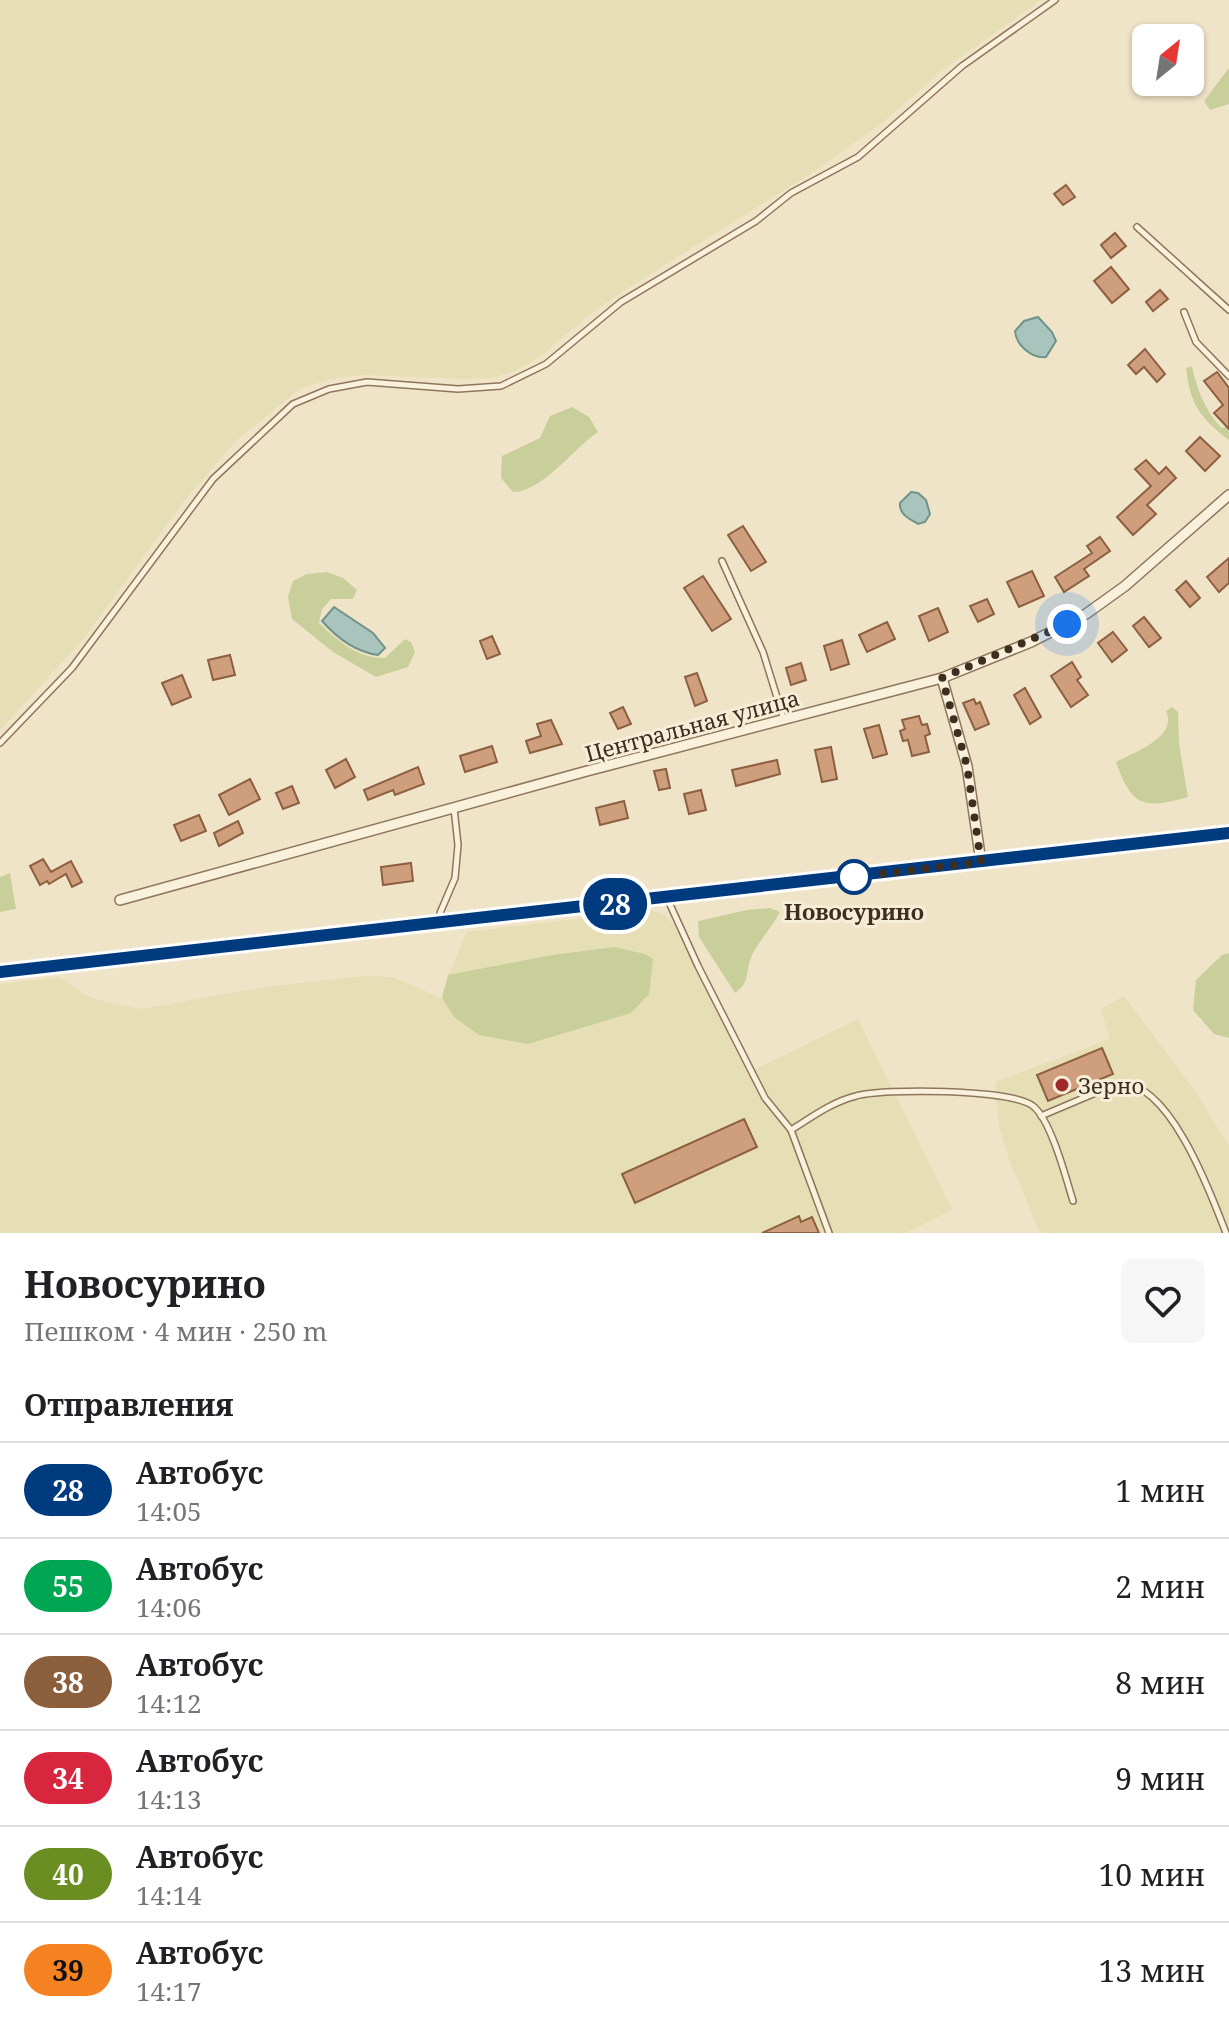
<!DOCTYPE html>
<html lang="ru">
<meta charset="utf-8">
<style>
:root{--surface:#fff;--page:#f6f6f6;--text:#202124;--muted:#757577;--line:#e0e0e0}
body{margin:0;font-family:"Noto Serif",serif;background:var(--page);color:var(--text);height:100vh;display:flex;flex-direction:column;font-size:30px;white-space:nowrap}
*{box-sizing:border-box;margin:0}
p{font-size:26px;color:var(--muted)}
.icon{flex:none;width:44px;height:44px;fill:none;stroke:currentColor;stroke-width:2;stroke-linecap:round;stroke-linejoin:round}
.map{position:relative;height:1233px;overflow:hidden}
.side{display:flex;flex-direction:column;background:var(--surface);flex:1}
.side>*{flex:none}
.badge{padding:0 16px;border-radius:26px;font-size:28px;line-height:52px}
.needle{width:52px;rotate:30deg}
.buttons{position:absolute;left:1132px;top:24px;display:grid;gap:16px}
.buttons a{display:grid;place-items:center;width:72px;height:72px;border-radius:12px;background:var(--surface);box-shadow:0 2px 6px #0004;font-size:40px}
.you{position:absolute;width:40px;height:40px;margin:-20px;border:6px solid #fff;border-radius:50%;background:#1a73e8;box-shadow:0 0 0 12px #1a73e833}
.map>.badge{position:absolute;translate:-50% -50%;box-shadow:0 0 0 4px #fff}
h2{padding:0 24px;font-size:30px;line-height:72px}
.round{display:grid;place-items:center;flex:none;width:84px;height:84px;border-radius:12px;background:var(--page)}
.summary{display:flex;align-items:center;justify-content:space-between;height:136px;padding:0 24px}
h1{font-size:38px;font-weight:700;line-height:60px}
ul{padding:0;list-style:none}
li{display:flex;align-items:center;gap:24px;height:96px;padding:0 24px;border-top:2px solid var(--line)}
li div{flex:1}
li b{display:block;font-size:30px}
li em{font-style:normal}
li .badge{min-width:88px;font-weight:700;text-align:center}
.map>svg:first-child{display:block}
</style>
<div class="map">
<svg width="1229" height="1233" viewBox="0 0 1229 1233">
<rect width="100%" height="100%" fill="#f0e4c8"/>
<!-- farmland -->
<g fill="#e6deb5">
<polygon points="0,0 1041,0 944,69 882,123 818,169 622,292 589,315 540,357 515,371 493,378 462,379 365,375 331,379 301,388 236,441 184,501 82,641 0,730"/>
<polygon points="651,910 665,915 674,925 747,1073 858,1019 952,1210 906,1233 0,1233 0,984 60,977 82,993 99,1000 141,1009 264,987 363,976 392,977 442,998 454,1017 614,947 552,955 448,975 467,932"/>
<polygon points="1124,996 1195,1091 1229,1146 1229,1233 1044,1233 1038,1229 1009,1159 999,1127 995,1082 1110,1039 1101,1009"/>
</g>
<!-- green -->
<g fill="#c9cf9b">
<polygon points="1229,68 1229,104 1210,110 1204,101"/>
<path d="M1192 366C1196 387 1206 413 1222 428L1229 426V440C1200 418 1190 404 1186 368Z"/>
<path d="M572 407 589 417 598 432C574 448 541 493 513 492L501 478 502 456 540 438 550 416Z"/>
<path d="M327 572 343 578 357 590 353 599H331L322 609 319 623C337 640 359 659 385 658L405 639 411 642 415 652 408 667 376 677 333 652 292 619 288 597 293 581 307 574Z"/>
<path d="M1172 707 1178 712 1179 744 1188 797C1142 810 1132 806 1116 762 1135 752 1178 737 1166 711Z"/>
<polygon points="10,873 16,909 0,912 0,877"/>
<path d="M770 908 780 912C773 926 755 946 751 958 745 973 750 983 735 993L699 937 698 921 747 910Z"/>
<polygon points="614,947 645,954 653,959 649,994 631,1013 528,1044 479,1035 454,1017 442,998 448,975 552,955"/>
<polygon points="1229,953 1229,1038 1214,1034 1193,1010 1196,980 1222,955"/>
</g>
<!-- water -->
<g fill="#a9c4bc" stroke="#6f938a" stroke-width="2">
<path d="M1038 317 1052 332 1056 341 1046 357C1032 359 1016 345 1015 331L1024 321Z"/>
<path d="M911 492 918 493 926 500 930 514 925 522 918 524C910 519 899 515 900 503Z"/>
<path d="M334 607 373 633 385 648 378 655C356 652 337 638 322 621Z"/>
</g>
<!-- building -->
<g fill="#cf9f7d" stroke="#8d5f41" stroke-width="2">
<polygon points="1066,185 1075,197 1063,205 1054,194"/>
<polygon points="1115,233 1126,246 1111,258 1101,245"/>
<polygon points="1111,267 1129,289 1112,303 1094,281"/>
<polygon points="1160,290 1168,299 1153,311 1146,302"/>
<polygon points="1145,349 1165,374 1157,382 1144,367 1136,374 1128,365"/>
<polygon points="1217,372 1229,388 1229,429 1214,413 1223,405 1204,381"/>
<polygon points="1200,437 1220,456 1205,471 1186,451"/>
<polygon points="1146,460 1159,474 1166,467 1176,478 1147,505 1156,514 1133,535 1117,517 1151,486 1135,469"/>
<polygon points="743,526 766,562 751,571 728,535"/>
<polygon points="1100,537 1110,551 1084,569 1089,576 1064,592 1055,577 1092,553 1087,546"/>
<polygon points="1229,558 1229,583 1219,592 1207,577"/>
<polygon points="1032,571 1044,596 1019,607 1007,582"/>
<polygon points="703,576 731,619 712,631 684,588"/>
<polygon points="1186,581 1200,598 1190,607 1176,590"/>
<polygon points="987,599 994,614 978,622 970,606"/>
<polygon points="938,608 948,632 929,641 919,616"/>
<polygon points="1144,617 1161,638 1149,647 1133,626"/>
<polygon points="887,622 895,639 867,652 859,635"/>
<polygon points="1113,632 1127,650 1112,662 1098,643"/>
<polygon points="492,636 500,654 487,659 480,641"/>
<polygon points="842,640 849,664 831,670 824,646"/>
<polygon points="230,655 235,675 213,680 208,660"/>
<polygon points="1072,662 1081,677 1077,680 1088,695 1071,707 1051,676"/>
<polygon points="801,663 806,680 791,685 786,668"/>
<polygon points="697,673 707,701 695,706 685,677"/>
<polygon points="182,675 191,697 172,705 162,683"/>
<polygon points="1025,688 1041,717 1030,724 1014,695"/>
<polygon points="974,699 976,704 980,702 989,724 975,730 963,703"/>
<polygon points="623,707 631,724 618,729 610,713"/>
<polygon points="919,716 922,725 927,724 930,734 925,736 929,752 912,756 908,740 903,741 900,731 905,729 902,720"/>
<polygon points="551,720 562,744 530,753 526,741 541,736 537,724"/>
<polygon points="879,725 887,754 873,758 864,729"/>
<polygon points="492,746 497,762 465,772 460,756"/>
<polygon points="831,747 837,779 822,782 815,750"/>
<polygon points="346,759 355,777 335,788 326,770"/>
<polygon points="777,760 780,774 736,786 732,770"/>
<polygon points="418,767 424,784 395,795 393,790 368,800 364,790"/>
<polygon points="666,769 670,788 659,790 654,771"/>
<polygon points="250,779 260,799 229,815 219,795"/>
<polygon points="292,786 299,803 283,809 276,793"/>
<polygon points="701,790 706,810 689,814 684,794"/>
<polygon points="624,801 628,818 600,825 596,808"/>
<polygon points="199,815 206,831 181,841 174,825"/>
<polygon points="238,821 243,833 219,846 214,833"/>
<polygon points="43,859 51,872 71,861 82,882 72,887 66,874 49,884 47,881 40,885 30,866"/>
<polygon points="411,863 413,881 383,885 381,867"/>
<polygon points="1102,1048 1113,1074 1048,1101 1037,1075"/>
<polygon points="744,1119 757,1147 635,1203 622,1174"/>
<polygon points="799,1216 801,1222 812,1217 819,1233 762,1233"/>
</g>
<g fill="none" stroke-linecap="round" stroke-linejoin="round">
<defs>
<g id="service">
<polyline points="1137,227 1229,310"/>
<polyline points="1184,312 1196,342 1229,376"/>
<polyline points="722,561 763,652 784,720"/>
<polyline points="0,743 72,668 213,479 293,404 329,389 367,382 458,389 501,386 546,364 621,302 756,221 791,193 858,157 962,66 1055,0"/>
<polyline points="667,898 698,966 765,1098 791,1130 829,1233"/>
<polyline points="440,918 440,913 455,878 458,845 454,808"/>
<path d="M1041 1116 1119 1083C1170 1081 1211 1194 1226 1233"/>
<path d="M791 1130C812 1117 832 1102 856 1096 883 1088 1012 1089 1033 1106 1051 1120 1066 1178 1073 1201"/>
</g>
<g id="minor">
<polyline points="942,678 967,766 981,862"/>
<polyline points="120,900 587,771 942,678 1031,642 1086,614 1125,586 1229,495"/>
</g>
<polyline id="secondary" points="0,972 1229,833"/>
</defs>
<!-- service casing -->
<use href="#service" stroke="#8d765c" stroke-width="8"/>
<!-- minor casing -->
<use href="#minor" stroke="#8d765c" stroke-width="12"/>
<!-- secondary casing -->
<use href="#secondary" stroke="#6f573f" stroke-width="17"/>
<!-- service -->
<use href="#service" stroke="#faf1dc" stroke-width="5"/>
<!-- minor -->
<use href="#minor" stroke="#faf1dc" stroke-width="9"/>
<!-- secondary -->
<use href="#secondary" stroke="#faf1dc" stroke-width="14"/>
</g>
<g fill="none" stroke-linecap="round" stroke-linejoin="round">
<defs>
<polyline id="line" points="0,972 1229,833"/>
</defs>
<!-- line casing -->
<use href="#line" stroke="#fff" stroke-width="18"/>
<!-- line -->
<use href="#line" stroke="#003b80" stroke-width="12"/>
<!-- walk -->
<polyline stroke="#3d2e20" stroke-width="8" stroke-dasharray="0 14.4" points="854,877 981,862 967,766 942,678 1067,624"/>
</g>
<!-- markers -->
<circle fill="#fff" stroke="#003b80" stroke-width="4" cx="854" cy="877" r="16"/>
<circle fill="#9e2a2b" stroke="#f7eed8" stroke-width="3" cx="1062" cy="1085" r="8"/>
<g text-anchor="middle" dominant-baseline="central" stroke-width="6" stroke-linejoin="round" paint-order="stroke">
<!-- street labels -->
<g font-size="22" fill="#3d2e20" stroke="#f7eed8">
<text transform="translate(692 725) rotate(-15)">Центральная улица</text>
</g>
<!-- stop labels -->
<g font-size="22" font-weight="bold" fill="#3d2e20" stroke="#f7eed8">
<text x="854" y="911">Новосурино</text>
</g>
<!-- poi labels -->
<g font-size="22" fill="#3d2e20" stroke="#f7eed8" text-anchor="start">
<text x="1078" y="1085">Зерно</text>
</g>
</g>
</svg>
<div class="buttons">
<a><svg class="needle" viewBox="-14 -14 28 28"><path d="M0-13l5 13h-10z" fill="#e53935"/><path d="M0 13l5-13h-10z" fill="#757577"/></svg></a>
</div>
<div class="you" style="left:1067px;top:624px"></div>
<b class="badge" style="left:615px;top:904px;background:#003b80;color:#fff">28</b>
</div>
<section class="side">
<div class="summary"><div><h1>Новосурино</h1><p>Пешком · 4 мин · 250 m</p></div><a class="round"><svg class="icon" aria-label="heart" viewBox="0 0 24 24"><path d="M12 20l-8-8c-3-5 5-10 8-4 3-6 11-1 8 4z"/></svg></a></div>
<h2>Отправления</h2>
<ul>
<li><span class="badge" style="background:#003b80;color:#fff">28</span><div><b>Автобус</b><p>14:05</p></div><em>1 мин</em></li>
<li><span class="badge" style="background:#00a651;color:#fff">55</span><div><b>Автобус</b><p>14:06</p></div><em>2 мин</em></li>
<li><span class="badge" style="background:#8b5e3c;color:#fff">38</span><div><b>Автобус</b><p>14:12</p></div><em>8 мин</em></li>
<li><span class="badge" style="background:#d7263d;color:#fff">34</span><div><b>Автобус</b><p>14:13</p></div><em>9 мин</em></li>
<li><span class="badge" style="background:#6b8e23;color:#fff">40</span><div><b>Автобус</b><p>14:14</p></div><em>10 мин</em></li>
<li><span class="badge" style="background:#f58220;color:#111">39</span><div><b>Автобус</b><p>14:17</p></div><em>13 мин</em></li>
</ul>
</section>
